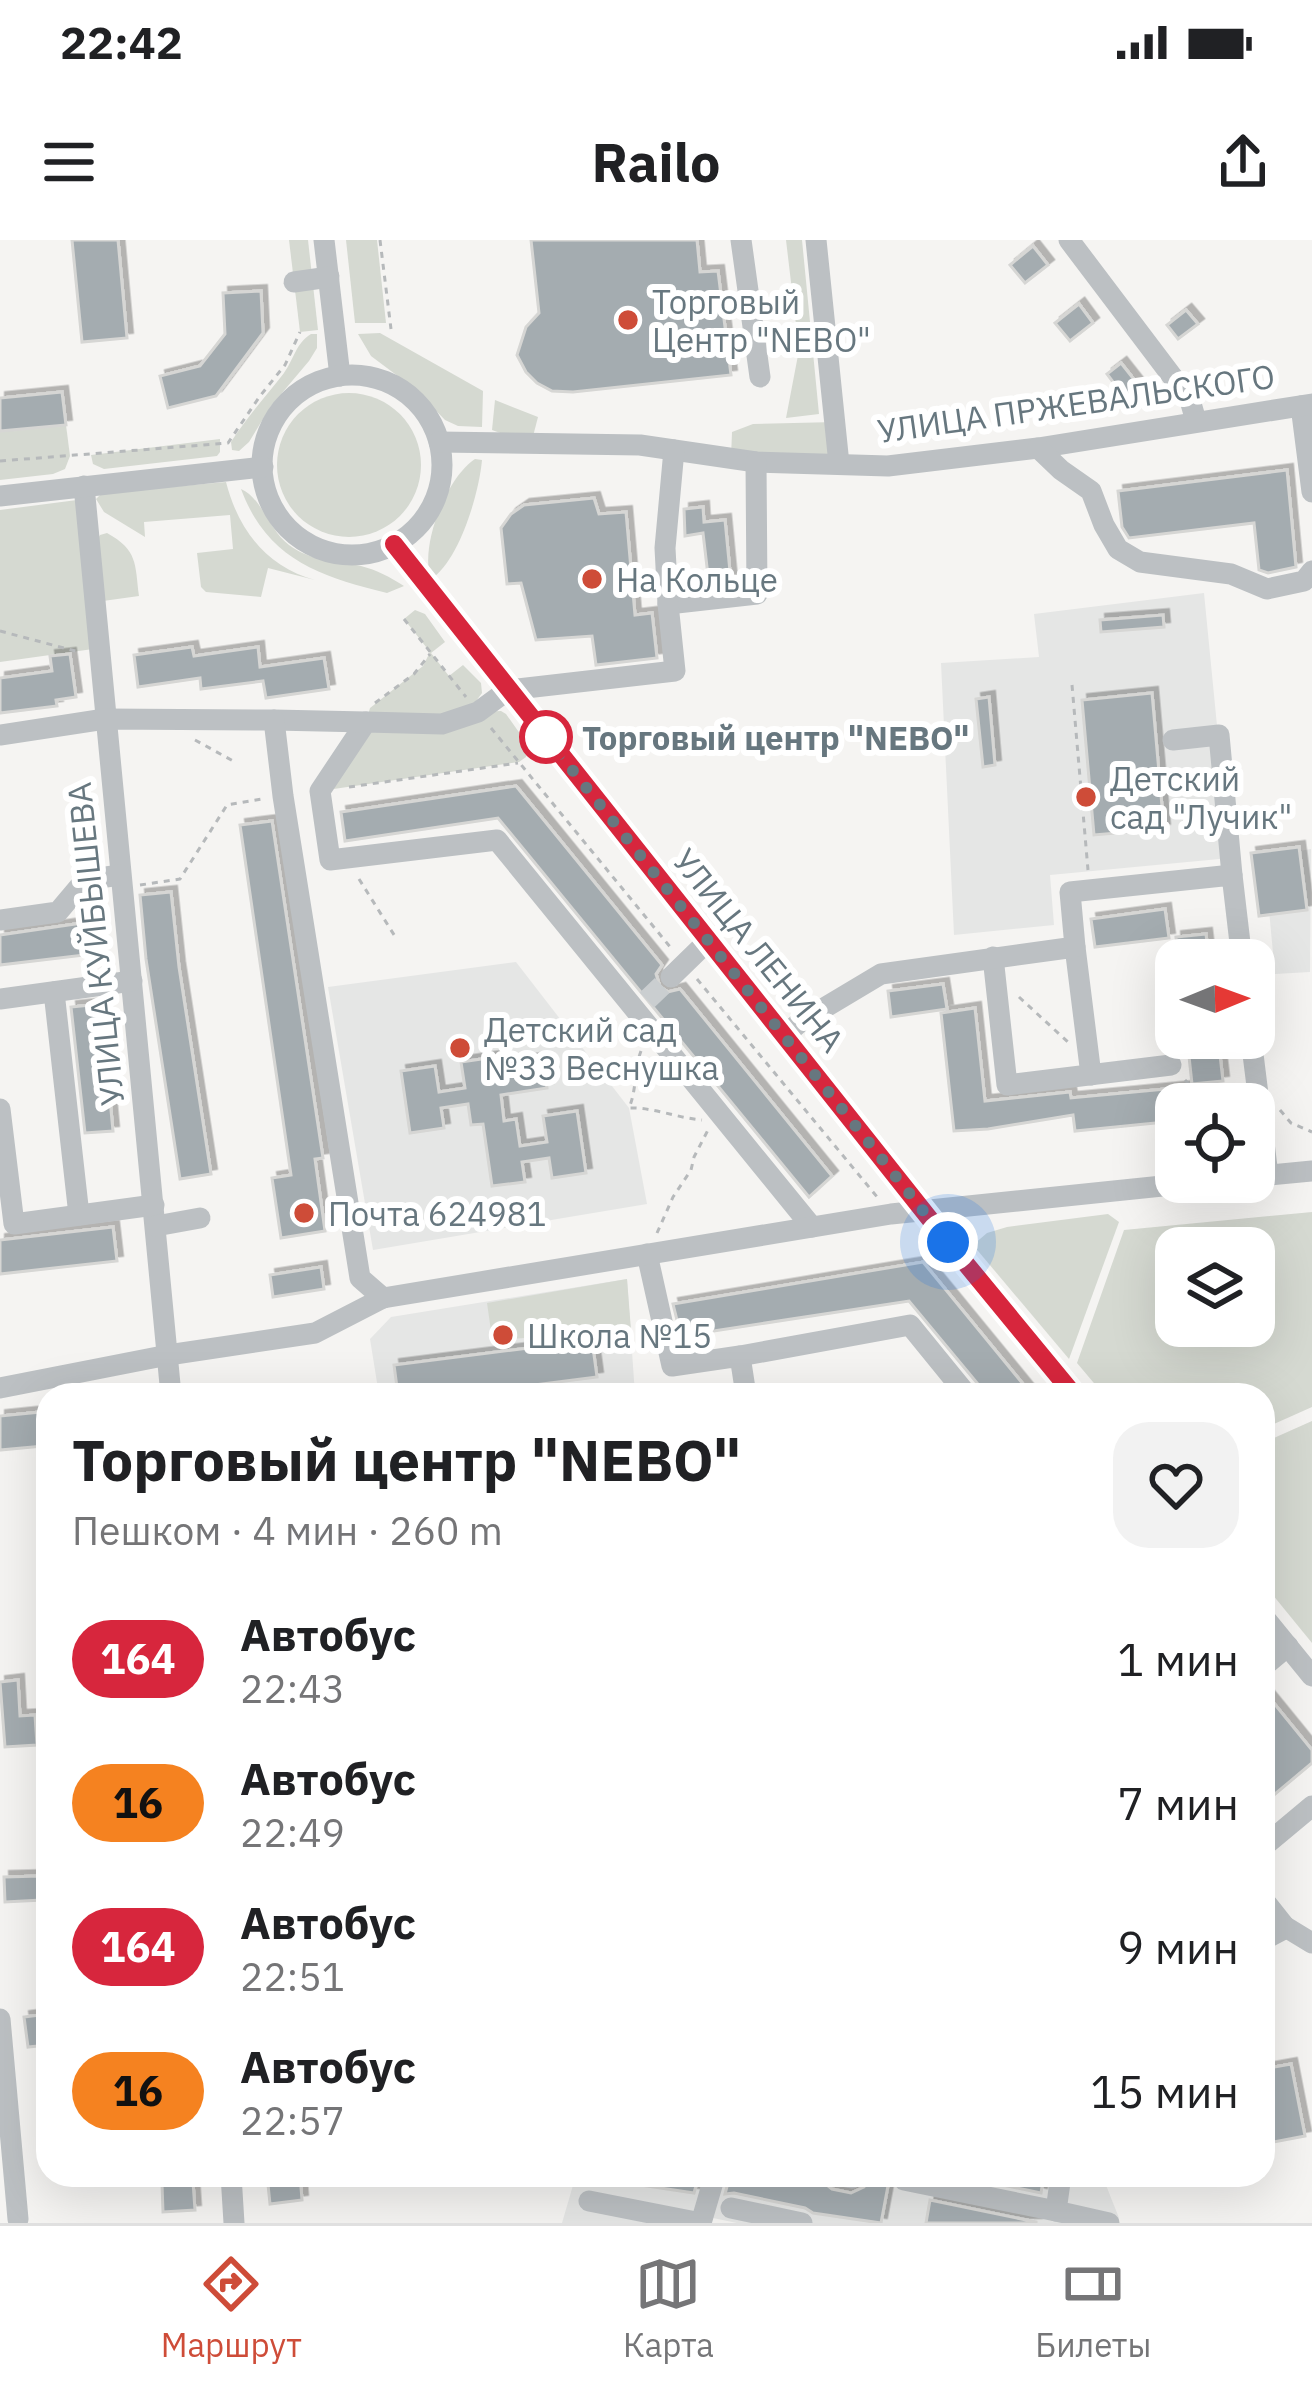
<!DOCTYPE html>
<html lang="ru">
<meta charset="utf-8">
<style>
:root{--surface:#fff;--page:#f2f2f2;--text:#202124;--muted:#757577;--line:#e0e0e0;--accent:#ce4c38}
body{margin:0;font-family:"IBM Plex Sans",sans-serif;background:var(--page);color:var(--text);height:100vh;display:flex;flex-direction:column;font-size:45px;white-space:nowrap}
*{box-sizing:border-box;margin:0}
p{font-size:39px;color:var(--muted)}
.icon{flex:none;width:66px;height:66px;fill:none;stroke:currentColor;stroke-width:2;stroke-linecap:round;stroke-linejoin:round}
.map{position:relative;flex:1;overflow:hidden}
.drawer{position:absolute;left:36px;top:1143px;width:1239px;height:804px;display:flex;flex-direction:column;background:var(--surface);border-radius:36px;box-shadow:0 12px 48px #0002}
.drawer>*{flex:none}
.badge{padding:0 24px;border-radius:39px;font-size:42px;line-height:78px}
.needle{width:78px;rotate:89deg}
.fabs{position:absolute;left:1155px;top:699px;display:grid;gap:24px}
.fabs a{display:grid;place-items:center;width:120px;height:120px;border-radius:24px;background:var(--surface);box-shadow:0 12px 48px #0002;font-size:60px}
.you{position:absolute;width:60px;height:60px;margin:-30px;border:9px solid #fff;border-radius:50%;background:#1a73e8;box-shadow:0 0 0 18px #1a73e833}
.map>.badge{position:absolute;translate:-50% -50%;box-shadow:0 0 0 6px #fff}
.round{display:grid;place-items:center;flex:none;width:126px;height:126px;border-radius:36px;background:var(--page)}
.overview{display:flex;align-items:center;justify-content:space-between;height:204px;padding:0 36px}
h1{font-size:57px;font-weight:700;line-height:90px}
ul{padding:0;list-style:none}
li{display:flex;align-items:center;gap:36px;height:144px;padding:0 36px}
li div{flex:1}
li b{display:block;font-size:45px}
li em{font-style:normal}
li .badge{min-width:132px;font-weight:700;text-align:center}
.status{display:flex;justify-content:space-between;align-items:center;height:84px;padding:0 60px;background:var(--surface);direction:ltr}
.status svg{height:33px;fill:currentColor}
header{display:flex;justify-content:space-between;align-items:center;height:156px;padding:0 36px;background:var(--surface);font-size:54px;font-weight:700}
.tab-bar{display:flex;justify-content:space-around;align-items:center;height:168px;border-top:3px solid var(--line);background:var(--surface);font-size:33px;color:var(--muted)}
.tab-bar a{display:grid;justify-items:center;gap:6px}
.tab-bar .selected{color:var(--accent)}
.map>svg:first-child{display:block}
</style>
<div class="status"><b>22:42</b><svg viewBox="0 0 49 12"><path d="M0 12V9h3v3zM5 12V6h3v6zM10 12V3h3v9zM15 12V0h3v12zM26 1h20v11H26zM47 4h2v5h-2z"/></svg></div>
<header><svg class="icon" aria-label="menu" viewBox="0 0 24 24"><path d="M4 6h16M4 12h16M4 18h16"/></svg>Railo<svg class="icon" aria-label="share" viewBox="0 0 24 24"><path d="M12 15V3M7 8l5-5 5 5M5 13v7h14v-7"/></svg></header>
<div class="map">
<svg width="1312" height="1983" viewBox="0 0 1312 1983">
<defs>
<filter id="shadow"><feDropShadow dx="5.5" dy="-5.5" stdDeviation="0" flood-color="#0004"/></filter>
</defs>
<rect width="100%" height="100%" fill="#f5f4f2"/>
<!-- built -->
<g fill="#e5e6e5">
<polygon points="1204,353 1230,618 1050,635 1054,685 954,695 941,423 1039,417 1034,374"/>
<polygon points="1311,609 1310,732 1275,734 1264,617"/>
<polygon points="516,722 629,868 647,964 373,1010 328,747"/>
<polygon points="627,1039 635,1155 379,1155 370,1099 391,1077"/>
<polygon points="576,1935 1102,1935 1119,1978 1118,1983 737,1983 713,1978 711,1983 562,1983"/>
</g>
<!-- green -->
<g fill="#d5d9d1" fill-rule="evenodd">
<polygon points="289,0 308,0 318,90 300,92"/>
<polygon points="346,0 377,0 386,83 355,83"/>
<polygon points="786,0 802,0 819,174 786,178 799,110"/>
<polygon points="380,93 483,151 482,187 458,186 445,180 415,149 371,116 358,94"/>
<path d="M311 94H317V108L309 121 271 166 249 202 239 211 232 210 231 202C247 177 266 156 284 133 294 119 296 103 311 94Z"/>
<circle cx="349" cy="225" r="72"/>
<polygon points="495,160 538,177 531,204 492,190"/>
<polygon points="836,182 839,224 731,218 732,192 753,184"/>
<polygon points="66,185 70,216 65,229 53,234 0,240 0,191"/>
<polygon points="220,199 220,212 217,216 104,229 93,224 91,215"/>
<path d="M475 219 482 220C479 254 459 321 431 339 419 306 447 237 475 219Z"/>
<path d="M226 242C238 289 266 327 315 340L268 328 261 357 206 352 201 347 197 313 233 309 230 275 144 282 145 297 104 272 96 259 102 253Z"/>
<path d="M241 249C262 258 269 290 289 305 310 321 336 321 361 326 377 330 390 337 404 346L387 353C319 336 267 319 241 249Z"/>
<polygon points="77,260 93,409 0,422 0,270"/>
<path d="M107 293C138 310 135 324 139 356L103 361 97 300 100 295Z"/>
<polygon points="415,370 425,374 445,402 431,413 449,436 463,425 481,443 482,453 473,465 478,472 501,471 506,474 528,505 526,517 519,522 320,551 366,482 370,468 423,426 430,412 404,379"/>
<path d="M1312 972V1167L1263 1189V1155H1104L1077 1123 1124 990ZM1176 1008H1254V1086H1176Z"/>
<polygon points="1108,974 1119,982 1069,1119 973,1005 987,993 1007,987"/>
<polygon points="627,1039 631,1090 498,1100 492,1098 487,1063"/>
<polygon points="1312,1181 1312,1403 1263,1343 1263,1203"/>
</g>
<!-- building -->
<g fill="#a4acb0" stroke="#d6d6d4" stroke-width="3" filter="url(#shadow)">
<polygon points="72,0 118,0 127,98 82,102"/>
<polygon points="531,0 697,0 700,32 718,31 731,135 573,152 552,151 537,143 526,132 517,115 526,87 539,73"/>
<polygon points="1033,6 1048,25 1025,43 1010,25"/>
<polygon points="261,51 263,93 216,156 168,168 160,136 200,126 225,94 223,53"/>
<polygon points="1079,64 1093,83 1070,101 1055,83"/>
<polygon points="1186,70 1198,84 1178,99 1167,85"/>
<polygon points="1121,123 1140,147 1125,158 1107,134"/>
<polygon points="62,152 66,185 0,191 0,158"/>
<polygon points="1287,230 1296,327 1268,333 1259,330 1254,283 1129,298 1122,287 1118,251"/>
<polygon points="594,258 599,274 626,272 635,375 652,373 657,418 596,425 592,396 536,400 521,343 507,344 501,288 511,274 524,265"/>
<polygon points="703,267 704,282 725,280 731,342 709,344 703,293 685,296 684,269"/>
<polygon points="1163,375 1164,387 1101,392 1100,380"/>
<polygon points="192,407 194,416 258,407 260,427 324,418 329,449 266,458 263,441 201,449 200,438 138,447 134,415"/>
<polygon points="70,414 76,457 56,460 57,466 0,473 0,438 52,431 50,416"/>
<polygon points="1152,453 1164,589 1094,595 1082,460"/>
<polygon points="989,457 995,525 983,527 976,459"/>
<polygon points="516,546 662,725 656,734 660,747 668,752 680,749 832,936 809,957 498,578 345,601 341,572"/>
<polygon points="272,581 323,918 315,919 325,991 281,998 272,938 291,935 240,585"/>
<polygon points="1299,607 1307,670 1259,676 1251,613"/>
<polygon points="171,652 179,727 211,934 180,939 146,719 140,655"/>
<polygon points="1165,669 1169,698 1095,707 1091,679"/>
<polygon points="89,682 93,714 0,725 0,695"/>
<polygon points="1206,694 1209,720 1178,720 1176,697"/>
<polygon points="943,744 947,769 891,777 888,751"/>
<polygon points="101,764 113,891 85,893 71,767"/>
<polygon points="975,768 985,861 1070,852 1071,858 1198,846 1200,864 1176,864 1176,881 1075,891 1073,875 988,889 954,891 941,773"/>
<polygon points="1187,798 1218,798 1223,841 1192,844"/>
<polygon points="495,817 496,825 543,818 547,848 501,855 504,881 516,879 520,906 547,902 543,876 577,871 586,933 552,938 549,918 522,922 525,942 492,946 483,884 471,885 468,864 441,868 444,888 410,893 401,831 435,826 439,852 465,848 461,822"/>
<polygon points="113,987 117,1021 0,1034 0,1000"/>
<polygon points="923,1022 1032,1155 987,1155 909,1061 681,1096 673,1064"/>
<polygon points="321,1027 324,1049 273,1057 270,1035"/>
<polygon points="592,1100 597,1137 457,1155 398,1155 394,1125"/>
<polygon points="41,1172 44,1206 0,1210 0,1176"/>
<polygon points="18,1440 20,1476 35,1475 37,1505 5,1507 0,1442"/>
<polygon points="1263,1450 1312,1510 1312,1523 1269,1559 1263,1551"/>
<polygon points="41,1636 42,1660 5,1662 4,1637"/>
<polygon points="48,1774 48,1805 28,1807 24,1777"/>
<polygon points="1291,1824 1305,1896 1263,1904 1263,1829"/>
<polygon points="267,1935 300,1935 302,1960 270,1964"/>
<polygon points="628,1935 699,1935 694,1953 627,1943"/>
<polygon points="730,1935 790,1935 822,1941 832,1949 851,1953 864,1947 869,1935 890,1935 881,1983 813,1973 805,1968 734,1953 725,1954"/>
<polygon points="955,1935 1044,1935 1041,1953"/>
<polygon points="193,1942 195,1970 163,1972 162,1944"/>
<polygon points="930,1960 1036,1982 1036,1983 926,1983"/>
</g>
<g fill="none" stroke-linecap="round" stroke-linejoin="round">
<!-- minor-tunnel -->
<polyline stroke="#caced0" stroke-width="21" stroke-dasharray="21 10" stroke-linecap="butt" points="647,760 671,737"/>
<!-- path -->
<g stroke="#b6b9bb" stroke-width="3" stroke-dasharray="6 6" stroke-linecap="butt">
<polyline points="380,0 391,89"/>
<polyline points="0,221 228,203 260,156 285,125 300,92"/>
<polyline points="404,379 466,457"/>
<polyline points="0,391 79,412"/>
<polyline points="1072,445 1088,630"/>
<polyline points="375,463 414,434 430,414"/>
<polyline points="491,488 671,708"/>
<polyline points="195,500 235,522"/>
<polyline points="349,547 518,523"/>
<polyline points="359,639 396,698"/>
<polyline points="140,645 180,639 227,565 262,559"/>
<polyline points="697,739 878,958"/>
<polyline points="1019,757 1069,803"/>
<path d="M641 811C634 829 637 849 629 868 653 867 677 878 702 880"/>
<polyline points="1185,840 1190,845 1202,845 1239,852"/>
<polyline points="1280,870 1291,883 1312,892"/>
<polyline points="657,993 673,957 691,930 694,917 708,890"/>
</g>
<!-- minor -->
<g stroke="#bcc0c3" stroke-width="21">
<polyline points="324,0 340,136"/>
<polyline points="741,0 760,137"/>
<polyline points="816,0 839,224"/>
<polyline points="1069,0 1190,160 1196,181"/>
<polyline points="294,42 329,37"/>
<circle cx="352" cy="225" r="90"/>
<polyline points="1301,166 1312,252"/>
<polyline points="439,202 640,205 756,222 888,226 1038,208 1312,164"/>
<polyline points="1038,208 1061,230 1091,251 1104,285 1118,309 1140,322 1231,334 1267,349 1304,341 1312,331"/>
<polyline points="674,210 665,308 668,364 757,354 756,222"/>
<polyline points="84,246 171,1155"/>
<polyline points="0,256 263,227"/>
<polyline points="394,305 948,1002 1074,1155"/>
<polyline points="668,364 675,431 508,450 478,472 442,484 366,482 320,551 330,620 497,600 812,987"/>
<polyline points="274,480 366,482"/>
<polyline points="0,495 105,479 274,480 283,556 360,1038 383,1058"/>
<polyline points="1173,500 1219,495 1232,635"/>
<polyline points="0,680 58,672 85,640 120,635"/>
<polyline points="1075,707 1091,835"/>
<polyline points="993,717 1007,845 1171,825"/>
<polyline points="671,737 709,700"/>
<polyline points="54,752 79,975"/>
<polyline points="0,759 132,741"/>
<polyline points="785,795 799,783 881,734 1075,707 1070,652 1232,635 1242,720"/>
<polyline points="1251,798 1268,935"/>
<polyline points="0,869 14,984 154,965"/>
<polyline points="1259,936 1312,931"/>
<polyline points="156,986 200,978"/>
<polyline points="647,1014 672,1126 740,1116 746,1155"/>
<polyline points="740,1116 910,1085 967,1155"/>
<polyline points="0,1148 168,1115 315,1093 383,1058 891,974 1201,942"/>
<polyline points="1263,1376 1312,1436"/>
<polyline points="1263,1427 1288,1406"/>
<polyline points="1263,1607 1312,1566"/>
<polyline points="1263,1659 1286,1688 1263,1700"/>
<polyline points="1284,1686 1312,1703"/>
<polyline points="0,1779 18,1979"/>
<polyline points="231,1935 234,1983"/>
<polyline points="836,1935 852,1938 854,1935"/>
<polyline points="1061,1935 1056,1971 1109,1983"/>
<polyline points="904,1940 1056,1971"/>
<polyline points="589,1961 701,1983"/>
<polyline points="731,1968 802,1983"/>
<polyline points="701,1983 715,1935"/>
</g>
</g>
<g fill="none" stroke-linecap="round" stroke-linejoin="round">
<defs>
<polyline id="line" points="394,304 948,1002 1074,1155"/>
</defs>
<!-- line casing -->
<use href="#line" stroke="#fff" stroke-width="27"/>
<!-- line -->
<use href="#line" stroke="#d7263d" stroke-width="18"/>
<!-- walk -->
<polyline stroke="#67777f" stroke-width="12" stroke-dasharray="0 21.6" points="546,497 948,1002"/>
</g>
<!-- markers -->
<g fill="#ce4c38" stroke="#fff" stroke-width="4.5">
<circle cx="628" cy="80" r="12"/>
<circle cx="592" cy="339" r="12"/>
<circle cx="1086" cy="557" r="12"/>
<circle cx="460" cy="808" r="12"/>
<circle cx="304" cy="973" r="12"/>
<circle cx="503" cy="1095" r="12"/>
</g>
<circle fill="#fff" stroke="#d7263d" stroke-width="6" cx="546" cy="497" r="24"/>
<g text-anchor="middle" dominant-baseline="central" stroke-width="12" stroke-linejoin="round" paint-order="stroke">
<!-- poi labels -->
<g font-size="33" fill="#67777f" stroke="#fff" text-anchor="start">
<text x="652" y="61">Торговый<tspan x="652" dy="38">Центр "NEBO"</tspan></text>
<text x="616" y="339">На Кольце</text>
<text x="1110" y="538">Детский<tspan x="1110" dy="38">сад "Лучик"</tspan></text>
<text x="484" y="789">Детский сад<tspan x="484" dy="38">№33 Веснушка</tspan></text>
<text x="328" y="973">Почта 624981</text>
<text x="527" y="1095">Школа №15</text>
</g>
<!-- street labels -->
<g font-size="33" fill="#67777f" stroke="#fff">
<text transform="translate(1076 163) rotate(-8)">УЛИЦА ПРЖЕВАЛЬСКОГО</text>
<text transform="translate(95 704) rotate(-96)">УЛИЦА КУЙБЫШЕВА</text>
<text transform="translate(759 710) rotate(51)">УЛИЦА ЛЕНИНА</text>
</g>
<!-- stop labels -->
<g font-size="33" font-weight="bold" fill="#67777f" stroke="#fff" text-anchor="start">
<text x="582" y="497">Торговый центр "NEBO"</text>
</g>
</g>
</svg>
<div class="fabs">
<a><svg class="needle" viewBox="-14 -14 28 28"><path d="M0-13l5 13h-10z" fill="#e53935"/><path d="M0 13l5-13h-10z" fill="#757577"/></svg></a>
<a><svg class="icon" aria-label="locate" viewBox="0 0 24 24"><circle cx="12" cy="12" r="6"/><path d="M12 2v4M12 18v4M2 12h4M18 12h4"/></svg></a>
<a><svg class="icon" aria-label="layers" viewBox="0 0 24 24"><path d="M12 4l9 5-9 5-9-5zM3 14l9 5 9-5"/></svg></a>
</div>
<div class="you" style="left:948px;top:1002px"></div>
<section class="drawer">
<div class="overview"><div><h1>Торговый центр &quot;NEBO&quot;</h1><p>Пешком · 4 мин · 260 m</p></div><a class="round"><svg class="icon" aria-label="heart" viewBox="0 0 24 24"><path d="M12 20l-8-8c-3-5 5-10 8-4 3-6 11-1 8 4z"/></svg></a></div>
<ul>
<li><span class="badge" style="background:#d7263d;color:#fff">164</span><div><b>Автобус</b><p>22:43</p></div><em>1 мин</em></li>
<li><span class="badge" style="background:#f58220;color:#111">16</span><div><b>Автобус</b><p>22:49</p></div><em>7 мин</em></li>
<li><span class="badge" style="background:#d7263d;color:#fff">164</span><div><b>Автобус</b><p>22:51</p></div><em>9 мин</em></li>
<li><span class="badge" style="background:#f58220;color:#111">16</span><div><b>Автобус</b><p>22:57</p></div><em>15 мин</em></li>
</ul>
</section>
</div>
<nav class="tab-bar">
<a class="selected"><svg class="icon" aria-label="directions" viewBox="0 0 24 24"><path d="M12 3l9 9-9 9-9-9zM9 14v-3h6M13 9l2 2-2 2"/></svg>Маршрут</a>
<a><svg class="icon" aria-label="map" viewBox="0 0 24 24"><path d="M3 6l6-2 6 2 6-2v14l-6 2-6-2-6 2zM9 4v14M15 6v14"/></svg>Карта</a>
<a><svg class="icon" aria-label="tickets" viewBox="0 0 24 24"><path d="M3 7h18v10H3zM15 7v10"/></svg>Билеты</a>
</nav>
